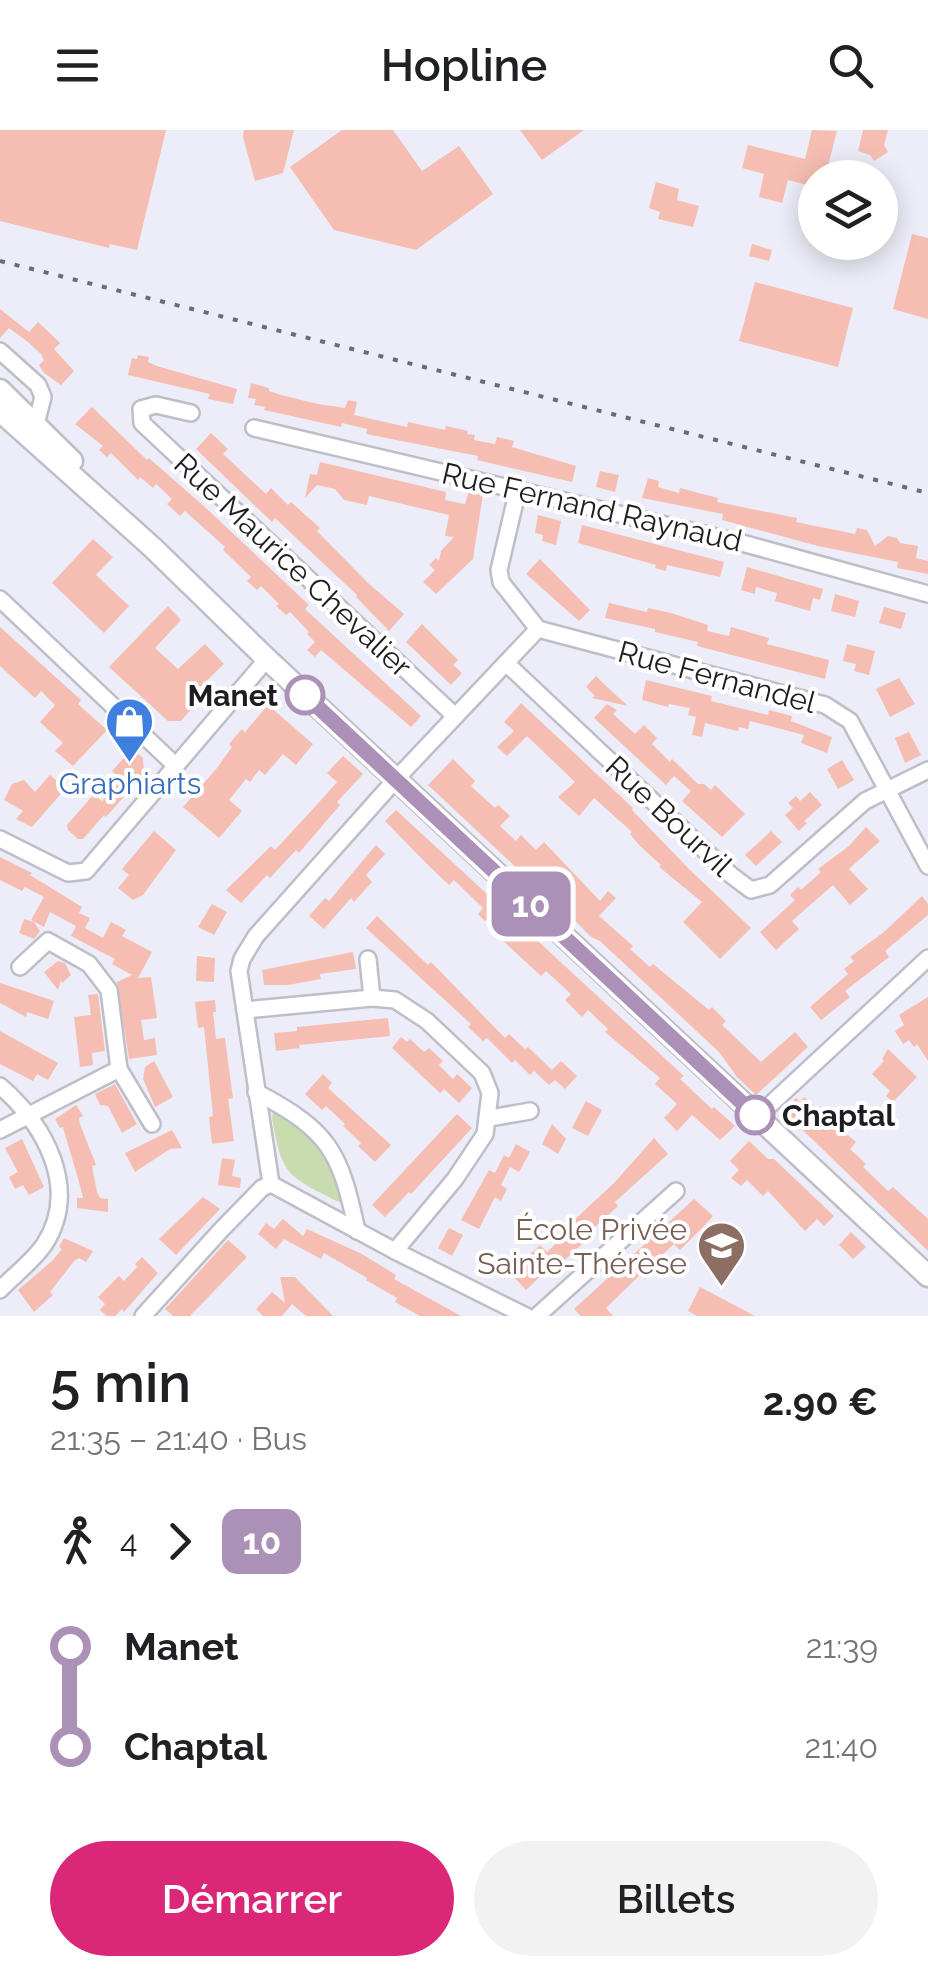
<!DOCTYPE html>
<html lang="fr">
<meta charset="utf-8">
<style>
:root{--surface:#fff;--page:#f2f2f2;--text:#202124;--muted:#757577;--accent:#db2777}
body{margin:0;font-family:Raleway,sans-serif;background:var(--page);color:var(--text);height:100vh;display:flex;flex-direction:column;font-size:38px;white-space:nowrap}
*{box-sizing:border-box;margin:0}
p{font-size:32px;color:var(--muted)}
.icon{flex:none;width:55px;height:55px;fill:none;stroke:currentColor;stroke-width:2;stroke-linecap:round;stroke-linejoin:round}
.map{position:relative;height:1186px;overflow:hidden}
.drawer{display:flex;flex-direction:column;background:var(--surface);flex:1}
.drawer>*{flex:none}
.badge{padding:0 20px;border-radius:15px;font-size:35px;line-height:65px}
.controls{position:absolute;left:798px;top:30px;display:grid;gap:20px}
.controls a{display:grid;place-items:center;width:100px;height:100px;border-radius:50%;background:var(--surface);box-shadow:0 5px 25px #0003;font-size:50px}
.map>.badge{position:absolute;translate:-50% -50%;box-shadow:0 0 0 5px #fff}
.legs{display:flex;align-items:center;gap:15px;height:110px;padding:0 50px;font-size:32px}
.legs p{margin-inline-start:auto}
.summary{display:flex;align-items:center;justify-content:space-between;height:170px;padding:0 50px}
h1{font-size:55px;font-weight:600;line-height:75px}
.primary-button{display:flex;gap:20px;margin-top:auto;padding:20px 50px}
.primary-button a{flex:1;height:115px;border-radius:60px;background:var(--accent);color:#fff;font-size:40px;font-weight:600;line-height:115px;text-align:center}
.primary-button a+a{background:var(--page);color:var(--text)}
ul{padding:0 50px;list-style:none}
li{display:flex;align-items:center;gap:35px;height:100px;font-size:38px}
li i{display:grid;place-items:center;width:15px;height:100%;margin:0 12px;background:currentColor}
li i::after{content:'';width:25px;height:25px;margin:-12px;border:8px solid;border-radius:50%;background:var(--surface)}
li p{margin-inline-start:auto}
li:first-child i{background:linear-gradient(#0000 50%,currentColor 0)}
li:last-child i{background:linear-gradient(currentColor 50%,#0000 0)}
header{display:flex;justify-content:space-between;align-items:center;height:130px;padding:0 50px;background:var(--surface);font-size:45px;font-weight:600}
.map>svg:first-child{display:block}
</style>
<header><svg class="icon" aria-label="menu" viewBox="0 0 24 24"><path d="M4 6h16M4 12h16M4 18h16"/></svg>Hopline<svg class="icon" aria-label="search" viewBox="0 0 24 24"><circle cx="10" cy="10" r="6"/><path d="M15 15l6 6"/></svg></header>
<div class="map">
<svg width="928" height="1186" viewBox="0 0 928 1186">
<rect width="100%" height="100%" fill="#ecedf8"/>
<!-- green -->
<path fill="#c8dcb0" d="M277 982C321 1009 329 1019 343 1070L339 1072C287 1046 282 1046 272 988L273 983Z"/>
<!-- building -->
<g fill="#f6beb2">
<polygon points="0,0 166,0 137,120 110,114 109,118 0,91"/>
<polygon points="244,0 294,0 283,43 255,51 243,7"/>
<polygon points="342,0 393,0 422,41 459,16 493,64 416,120 334,100 290,37"/>
<polygon points="520,0 584,0 542,30"/>
<polygon points="812,0 837,1 828,36 859,44 858,48 815,48 815,57 788,50 782,73 759,67 764,44 742,38 748,15 805,29"/>
<polygon points="863,0 888,0 884,15 888,22 874,31 870,25 858,21"/>
<polygon points="656,52 679,59 677,70 699,76 693,97 658,89 660,82 649,78"/>
<polygon points="912,104 928,108 928,189 893,179"/>
<polygon points="752,114 772,120 769,131 749,126"/>
<polygon points="755,152 853,178 838,237 739,211"/>
<polygon points="0,179 29,202 38,192 60,213 54,219 74,241 61,255 44,243 39,235 44,230 41,224 28,212 9,198 0,208"/>
<polygon points="138,225 149,227 148,232 157,236 237,259 233,274 208,269 210,264 128,245 132,228 137,229"/>
<polygon points="251,253 269,258 269,261 281,265 318,274 345,278 348,270 357,272 354,285 407,297 408,292 445,300 446,296 468,301 467,304 475,305 474,310 495,314 497,307 514,311 512,317 576,336 572,352 477,330 478,326 366,304 367,299 342,293 341,297 264,280 265,277 254,275 256,269 248,268"/>
<polygon points="92,277 147,330 149,328 207,379 309,475 305,479 421,586 411,597 321,520 315,527 307,520 315,512 307,504 309,502 290,482 286,485 276,476 279,474 261,456 257,460 247,451 251,447 223,420 225,417 185,381 180,386 167,374 172,369 156,354 153,358 140,347 138,350 111,323 107,327 99,320 103,316 75,294"/>
<polygon points="211,303 228,319 223,324 266,364 271,358 288,375 291,372 320,398 317,401 368,453 404,484 389,501 356,467 357,465 275,388 272,392 196,319"/>
<polygon points="320,332 446,362 445,370 465,374 469,361 483,364 473,429 436,464 423,452 435,440 429,435 436,428 439,431 441,421 454,407 445,406 449,385 369,366 367,375 344,370 335,359 317,355 305,368 310,344 317,345"/>
<polygon points="600,341 619,345 615,362 596,357"/>
<polygon points="648,348 659,351 658,357 679,363 680,358 718,368 717,372 797,388 796,392 855,404 857,398 867,400 875,416 888,406 897,408 900,413 918,416 916,428 928,431 928,444 897,438 898,432 818,416 722,390 723,384 642,368"/>
<polygon points="538,385 561,391 556,415 542,411 543,405 535,403"/>
<polygon points="582,395 724,432 720,447 667,435 666,441 655,438 656,435 578,413"/>
<polygon points="93,409 113,427 96,445 129,476 104,503 52,453"/>
<polygon points="540,429 590,480 579,491 526,444"/>
<polygon points="747,437 823,459 820,470 813,468 810,481 775,471 777,463 756,457 755,464 741,460"/>
<polygon points="835,464 859,471 855,487 831,481"/>
<polygon points="609,473 647,482 648,478 671,483 708,495 707,501 729,506 731,497 769,508 767,514 829,530 825,549 697,516 698,512 655,502 655,499 605,488"/>
<polygon points="168,476 181,490 155,518 178,539 205,514 224,534 199,558 205,563 181,591 168,591 109,537"/>
<polygon points="884,477 906,483 901,499 879,493"/>
<polygon points="422,494 458,530 453,535 462,543 451,555 406,512"/>
<polygon points="0,497 81,570 78,574 107,600 73,636 55,621 63,613 40,592 55,575 41,561 35,568 0,536"/>
<polygon points="847,514 875,521 869,545 854,541 856,534 843,531"/>
<polygon points="596,546 605,555 628,576 592,568 595,566 586,557"/>
<polygon points="899,548 915,574 890,587 876,559"/>
<polygon points="646,550 712,566 711,571 768,585 769,580 792,586 791,591 832,607 827,623 801,613 804,605 750,591 748,599 739,597 738,601 705,593 702,607 692,605 696,587 688,585 690,578 669,574 668,577 642,570"/>
<polygon points="521,573 633,678 632,680 690,740 751,798 720,829 683,792 702,772 659,737 661,735 639,715 630,704 632,702 594,668 579,686 558,667 575,652 527,606 507,626 497,617 514,601 504,592"/>
<polygon points="607,574 617,580 613,584 635,604 644,595 657,608 652,614 670,632 672,629 698,654 704,654 711,660 715,655 745,684 722,707 682,671 691,661 674,646 666,655 594,588"/>
<polygon points="268,575 313,614 296,635 283,624 265,645 259,640 250,652 246,649 229,670 242,681 219,708 183,677 217,638 232,617 229,614 242,599 245,602"/>
<polygon points="909,602 921,625 905,633 895,608"/>
<polygon points="132,619 143,628 144,644 106,687 104,685 83,709 78,709 68,700 67,695 94,664 102,671 122,650 112,641"/>
<polygon points="343,626 363,644 337,672 340,675 299,723 296,720 270,748 267,745 241,773 226,760 271,716 275,720 312,680 337,652 327,643"/>
<polygon points="453,629 475,651 471,656 495,678 498,675 510,686 500,696 516,711 521,705 536,720 544,712 600,771 608,761 616,768 599,786 633,816 630,819 650,837 653,834 709,880 712,877 726,891 722,895 761,932 795,902 808,917 756,965 737,947 719,922 600,811 591,807 523,738 520,741 428,655"/>
<polygon points="842,630 854,650 838,659 827,639"/>
<polygon points="50,645 66,658 32,697 16,689 23,681 4,670 12,654 24,650 35,662"/>
<polygon points="810,662 822,675 804,691 807,693 799,701 785,685 793,678 788,673 796,666 800,671"/>
<polygon points="396,680 684,946 680,949 712,979 714,977 735,996 720,1010 692,985 677,1001 664,988 677,974 655,954 660,948 605,902 608,899 588,880 582,887 565,870 571,864 546,841 541,846 500,808 505,800 490,786 485,791 478,784 483,778 454,750 449,755 428,735 385,691"/>
<polygon points="866,697 880,711 849,739 868,759 850,775 833,755 792,791 799,799 776,820 760,802 795,770 790,765 798,757 801,760 821,742 818,739 849,716"/>
<polygon points="154,701 176,720 143,765 133,770 118,758 129,745 122,739"/>
<polygon points="771,701 782,712 756,736 745,725"/>
<polygon points="376,715 385,724 366,745 372,752 354,772 351,768 324,799 309,786 325,768 329,771"/>
<polygon points="0,727 32,743 30,745 82,777 79,783 90,788 85,798 103,808 111,792 126,800 122,806 152,822 138,848 151,847 157,888 141,890 144,910 155,908 157,925 129,929 117,852 132,845 112,834 115,829 71,806 76,796 50,782 44,797 31,790 44,767 25,757 22,761 0,750"/>
<polygon points="922,766 928,774 928,785 885,821 889,827 845,861 850,867 821,890 810,877 848,844 844,839 854,831 850,827 884,802"/>
<polygon points="212,774 227,782 214,805 198,797"/>
<polygon points="377,786 428,835 431,832 505,908 509,904 525,919 528,917 552,940 561,931 577,946 565,959 555,950 549,955 534,941 530,945 515,930 512,933 487,908 483,911 468,897 471,894 366,798"/>
<polygon points="24,789 34,792 40,801 34,809 19,803"/>
<polygon points="353,822 356,839 320,844 321,849 288,855 264,855 262,840"/>
<polygon points="197,826 215,828 214,852 196,851"/>
<polygon points="58,831 65,833 71,845 62,853 61,850 58,860 44,842"/>
<polygon points="0,853 54,871 48,889 27,882 26,887 0,873"/>
<polygon points="98,864 105,921 92,923 93,935 80,937 74,887 91,885 88,865"/>
<polygon points="928,867 928,931 917,914 914,917 909,910 903,914 895,901 904,895 899,885"/>
<polygon points="215,870 216,882 213,882 216,909 225,908 230,947 233,968 228,969 234,1011 212,1014 209,987 213,986 204,897 198,898 195,872"/>
<polygon points="388,888 390,906 299,915 300,918 276,921 274,903 297,901 297,897"/>
<polygon points="0,901 58,933 48,950 37,944 33,951 0,934"/>
<polygon points="401,907 407,912 410,909 424,922 429,918 443,931 439,935 453,949 457,944 472,958 459,973 444,959 440,963 392,918"/>
<polygon points="888,919 917,947 893,972 886,966 890,961 872,944 884,931 882,929"/>
<polygon points="154,931 173,967 155,977 143,949 145,937"/>
<polygon points="323,944 332,953 328,958 391,1015 375,1032 358,1016 361,1013 343,996 345,994 326,976 322,980 305,964"/>
<polygon points="115,954 137,994 122,1003 108,976 100,975 95,964"/>
<polygon points="804,967 856,1012 850,1019 866,1034 863,1037 888,1061 893,1057 928,1089 928,1121 783,981 796,968 800,972"/>
<polygon points="586,971 602,980 588,1006 572,998"/>
<polygon points="76,975 83,986 79,988 80,994 96,1035 92,1036 97,1062 100,1068 108,1069 108,1082 77,1078 77,1068 83,1068 79,1052 63,997 60,998 55,989"/>
<polygon points="457,984 472,998 411,1064 409,1062 385,1087 372,1075"/>
<polygon points="552,994 566,1009 558,1024 542,1014"/>
<polygon points="172,1000 182,1018 170,1019 135,1042 125,1023"/>
<polygon points="654,1008 668,1024 615,1072 618,1076 594,1098 596,1101 553,1141 550,1137 526,1160 510,1143 540,1115 547,1122 571,1099 568,1096 615,1052"/>
<polygon points="22,1009 44,1057 29,1065 23,1055 15,1059 9,1047 18,1042 5,1018"/>
<polygon points="749,1011 768,1029 774,1029 834,1086 824,1096 817,1089 805,1101 768,1061 763,1066 747,1050 741,1056 731,1048 739,1040 730,1031"/>
<polygon points="516,1014 530,1022 519,1042 510,1037 501,1055 507,1059 501,1071 495,1067 479,1099 461,1090 489,1040 495,1043 504,1025 509,1028"/>
<polygon points="222,1028 235,1030 232,1046 241,1048 240,1058 218,1055"/>
<polygon points="203,1067 220,1079 176,1125 159,1109"/>
<polygon points="694,1069 713,1086 702,1098 680,1120 674,1114 653,1133 657,1137 645,1149 640,1145 606,1178 613,1186 581,1186 574,1179"/>
<polygon points="283,1089 303,1106 307,1099 362,1124 396,1145 394,1149 461,1186 420,1186 395,1172 397,1168 366,1150 367,1148 324,1123 321,1129 284,1109 276,1119 258,1104 266,1093 274,1099"/>
<polygon points="449,1098 463,1105 452,1126 438,1118"/>
<polygon points="851,1102 866,1117 853,1129 839,1115"/>
<polygon points="64,1108 93,1121 86,1132 79,1128 74,1131 50,1162 53,1165 34,1182 18,1160 52,1131 62,1119 59,1117"/>
<polygon points="228,1110 247,1127 190,1186 173,1186 165,1179"/>
<polygon points="142,1127 158,1143 124,1182 122,1179 115,1186 107,1186 100,1180 105,1174 98,1167 119,1146 124,1151 137,1137 135,1134"/>
<polygon points="280,1147 295,1147 333,1186 306,1186 292,1174 282,1186 263,1186 256,1179 272,1162 285,1173"/>
<polygon points="700,1157 755,1186 697,1186 688,1181"/>
</g>
<g fill="none" stroke-linecap="round" stroke-linejoin="round">
<defs>
<g id="minor">
<polyline points="0,221 38,255 43,267 36,294"/>
<polyline points="191,283 156,275 141,279 142,293 455,586"/>
<polyline points="254,298 742,413 928,464"/>
<polyline points="518,359 499,440 501,452 538,499 397,648 256,806 242,829 239,841 271,1054 395,1121 526,1186"/>
<polyline points="0,469 176,636"/>
<polyline points="538,499 825,575 850,591 928,736"/>
<polyline points="506,533 731,745 751,760 770,755 865,671 928,640"/>
<polyline points="0,709 68,743 86,741 267,529"/>
<polyline points="368,829 372,868"/>
<polyline points="245,880 372,868 395,870 427,891 482,943 490,963 485,1004 455,1049 395,1121"/>
<polyline points="119,939 152,994"/>
<path d="M0 956C44 994 81 1058 44 1115 32 1132 14 1145 0 1160"/>
<path d="M256 962C330 1001 340 1021 357 1101"/>
<polyline points="757,987 928,828"/>
<polyline points="490,988 530,981"/>
<polyline points="0,1000 119,939 109,860 89,834 48,811 20,837"/>
<polyline points="143,1186 222,1099 262,1058 271,1054"/>
<polyline points="537,1186 676,1061"/>
</g>
<g id="major">
<polyline points="0,260 72,331"/>
<polyline points="0,281 152,417 267,529 928,1146"/>
</g>
</defs>
<!-- minor casing -->
<use href="#minor" stroke="#bebec9" stroke-width="20"/>
<!-- major casing -->
<use href="#major" stroke="#bebec9" stroke-width="25"/>
<!-- minor -->
<use href="#minor" stroke="#fff" stroke-width="15"/>
<!-- major -->
<use href="#major" stroke="#fff" stroke-width="20"/>
<!-- rail -->
<polyline stroke="#6b6b72" stroke-width="4" stroke-dasharray="5 10" stroke-linecap="butt" points="0,131 928,363"/>
</g>
<g fill="none" stroke-linecap="round" stroke-linejoin="round">
<defs>
<polyline id="line-1" points="305,565 755,985"/>
</defs>
<!-- line-1 casing -->
<use href="#line-1" stroke="#fff" stroke-width="22"/>
<!-- line-1 -->
<use href="#line-1" stroke="#ab91b7" stroke-width="15"/>
</g>
<!-- icons -->
<defs>
<symbol id="shop-pin" viewBox="-11 -11 22 30"><path d="M0 17L-7.5 6A9.5 9.5 0 1 1 7.5 6Z" fill="#3f7fe0" stroke="#fff"/><path d="M-5-2.5h2.3a2.7 3.5 0 0 1 5.4 0H5L5.5 6h-11ZM-1.5-2.5h3a1.5 2.3 0 0 0-3 0Z" fill="#fff"/></symbol>
<symbol id="school-pin" viewBox="-11 -11 22 30"><path d="M0 17L-7.5 6A9.5 9.5 0 1 1 7.5 6Z" fill="#8d6e63" stroke="#fff"/><path d="M0-5L7-2L0 1L-7-2ZM-4 1L0 2.5L4 1V4Q0 6-4 4Z" fill="#fff"/></symbol>
</defs>
<g fill-rule="evenodd">
<use href="#shop-pin" x="102" y="564" width="55" height="75"/>
<use href="#school-pin" x="694" y="1088" width="55" height="75"/>
</g>
<!-- markers -->
<g fill="#fff" stroke="#ab91b7" stroke-width="5">
<circle cx="305" cy="565" r="18"/>
<circle cx="755" cy="985" r="18"/>
</g>
<g text-anchor="middle" dominant-baseline="central" stroke-width="8" stroke-linejoin="round" paint-order="stroke">
<!-- street labels -->
<g font-size="30" fill="#1e1e22" stroke="#fff">
<text transform="translate(592 377) rotate(13)">Rue Fernand Raynaud</text>
<text transform="translate(293 435) rotate(43)">Rue Maurice Chevalier</text>
<text transform="translate(717 547) rotate(15)">Rue Fernandel</text>
<text transform="translate(669 686) rotate(43)">Rue Bourvil</text>
</g>
<!-- stop labels -->
<g font-size="30" font-weight="bold" fill="#1e1e22" stroke="#fff" text-anchor="end">
<text x="278" y="565">Manet</text>
<text x="782" y="985" text-anchor="start">Chaptal</text>
</g>
<!-- shop labels -->
<g font-size="30" fill="#366cbe" stroke="#fff">
<text x="130" y="653">Graphiarts</text>
</g>
<!-- education labels -->
<g font-size="30" fill="#785e54" stroke="#fff" text-anchor="end">
<text x="687" y="1099">École Privée<tspan x="687" dy="34">Sainte-Thérèse</tspan></text>
</g>
</g>
</svg>
<div class="controls">
<a><svg class="icon" aria-label="layers" viewBox="0 0 24 24"><path d="M12 4l9 5-9 5-9-5zM3 14l9 5 9-5"/></svg></a>
</div>
<b class="badge" style="left:531px;top:774px;background:#ab91b7;color:#fff">10</b>
</div>
<section class="drawer">
<div class="summary"><div><h1>5 min</h1><p>21:35 – 21:40 · Bus</p></div><b>2.90 €</b></div>
<div class="legs"><svg class="icon" aria-label="walk" viewBox="0 0 24 24"><circle cx="13" cy="4" r="2"/><path d="M13 8l-2 6 4 7M11 14l-3 7M7 12l3-4h3l4 4"/></svg>4<svg class="icon" aria-label="forward" viewBox="0 0 24 24"><path d="M9 5l7 7-7 7"/></svg><b class="badge" style="background:#ab91b7;color:#fff">10</b></div>
<ul>
<li><i style="color:#ab91b7"></i><b>Manet</b><p>21:39</p></li>
<li><i style="color:#ab91b7"></i><b>Chaptal</b><p>21:40</p></li>
</ul>
<div class="primary-button"><a>Démarrer</a><a>Billets</a></div>
</section>
